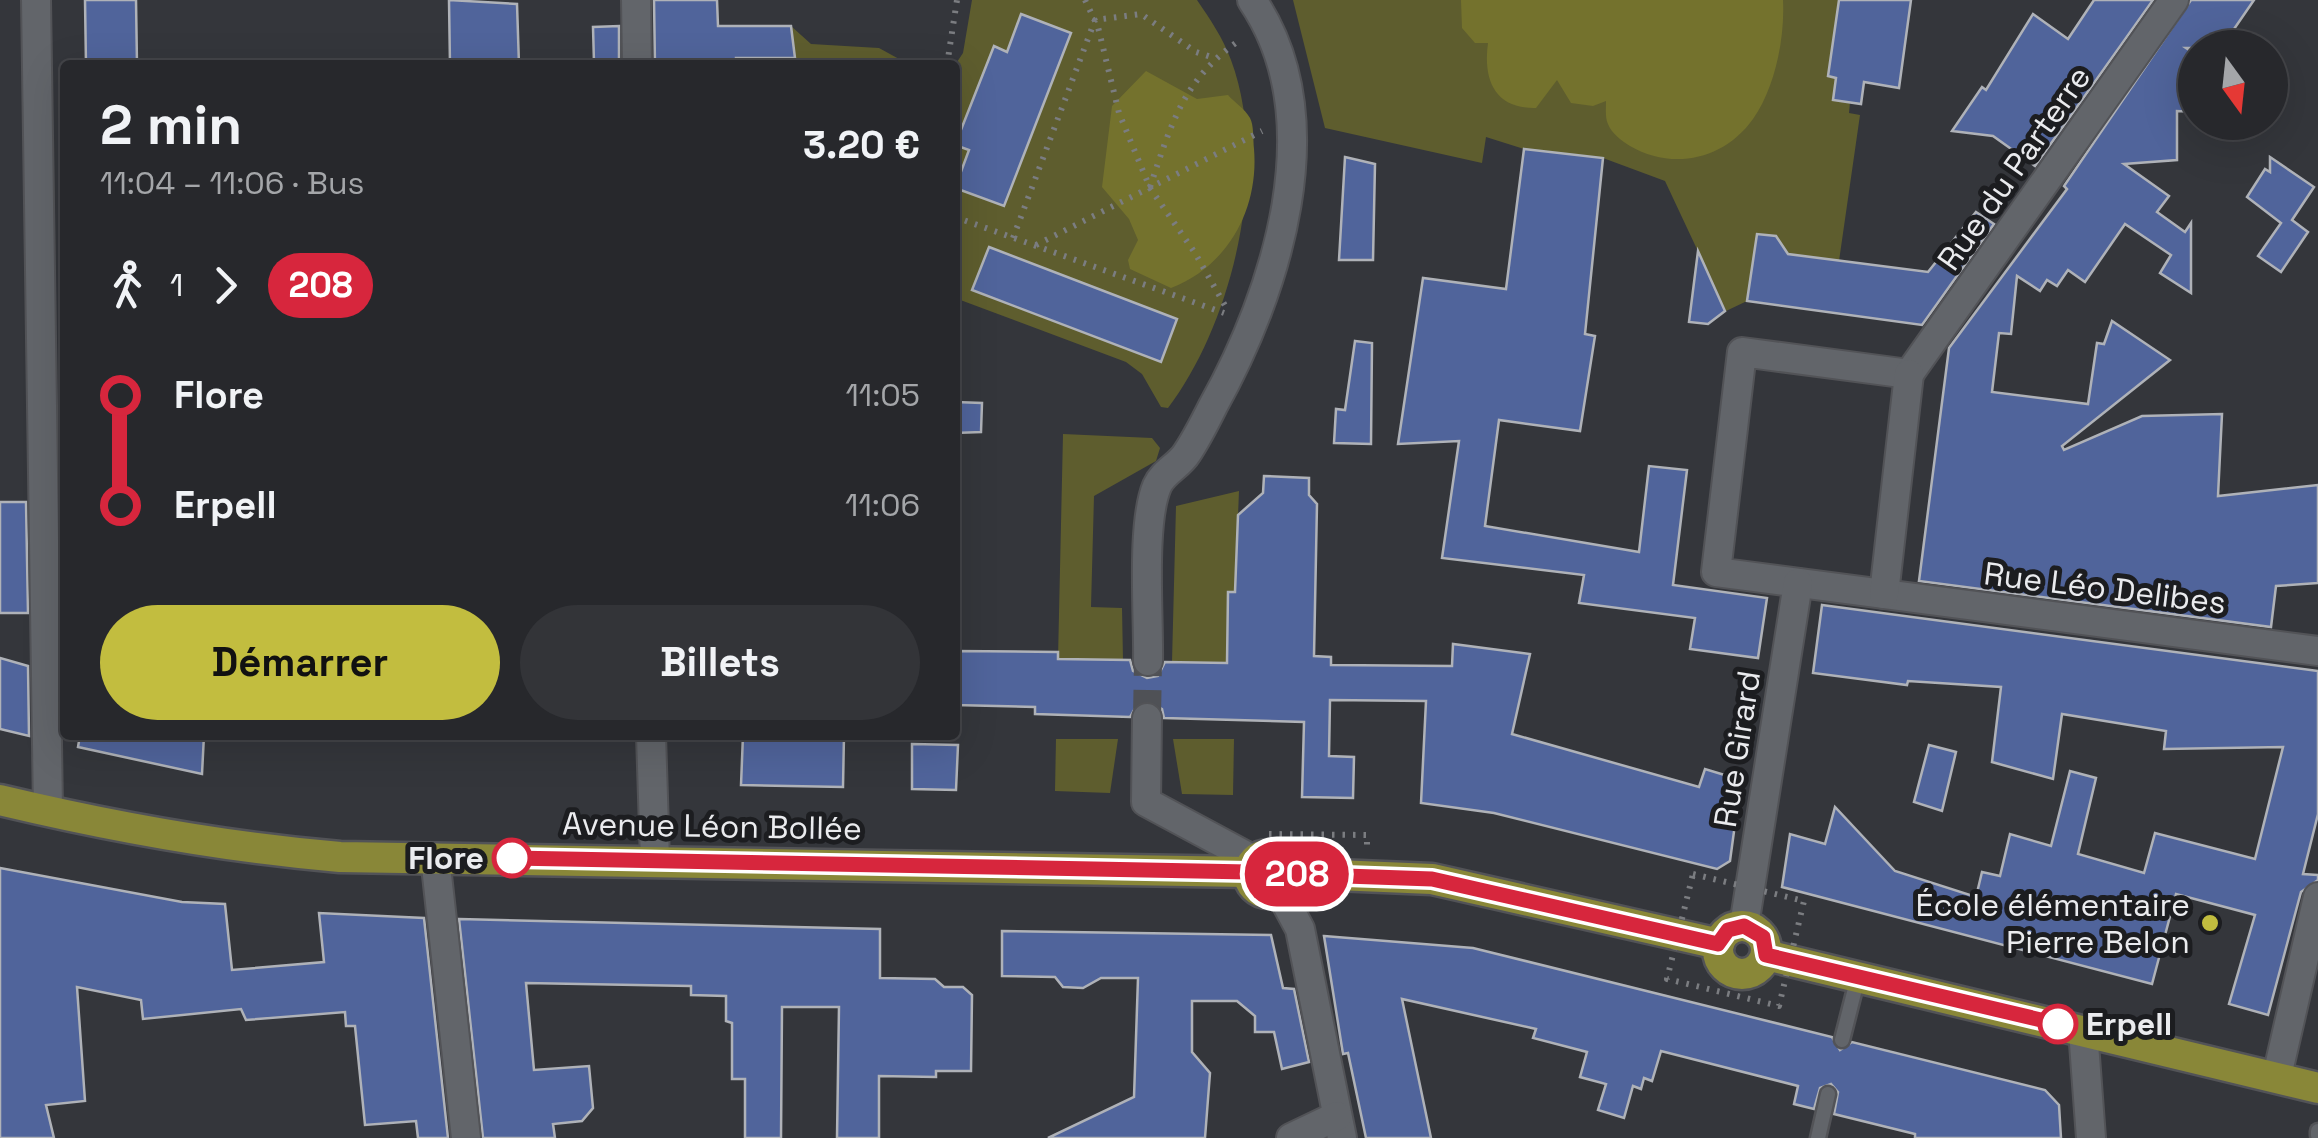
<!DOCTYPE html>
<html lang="fr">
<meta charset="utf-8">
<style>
:root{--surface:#27282c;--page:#333438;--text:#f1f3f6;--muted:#a4a6a9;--line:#434448;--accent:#c2bd3f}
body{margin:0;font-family:"Space Grotesk",sans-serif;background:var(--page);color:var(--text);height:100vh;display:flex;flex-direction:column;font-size:38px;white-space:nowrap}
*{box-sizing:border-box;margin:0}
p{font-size:32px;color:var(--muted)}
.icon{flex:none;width:55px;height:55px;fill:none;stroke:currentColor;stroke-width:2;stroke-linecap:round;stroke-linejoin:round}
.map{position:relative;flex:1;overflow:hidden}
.sheet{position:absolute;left:60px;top:60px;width:900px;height:680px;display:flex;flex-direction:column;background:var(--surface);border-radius:10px;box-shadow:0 10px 40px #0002,0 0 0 2px var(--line)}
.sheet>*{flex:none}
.badge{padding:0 20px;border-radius:32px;font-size:35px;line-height:65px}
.needle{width:65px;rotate:165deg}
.tools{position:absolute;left:2178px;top:30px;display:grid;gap:20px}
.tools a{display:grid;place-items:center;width:110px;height:110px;border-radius:50%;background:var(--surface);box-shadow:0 10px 40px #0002,0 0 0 2px var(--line);font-size:50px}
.map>.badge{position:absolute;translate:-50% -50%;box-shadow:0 0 0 5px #fff}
.legs{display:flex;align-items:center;gap:15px;height:110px;padding:0 40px;font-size:32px}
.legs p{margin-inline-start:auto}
.overview{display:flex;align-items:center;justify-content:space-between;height:170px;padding:0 40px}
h1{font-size:55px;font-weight:700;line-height:75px}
.primary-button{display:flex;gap:20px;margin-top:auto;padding:20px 40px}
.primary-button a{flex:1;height:115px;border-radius:60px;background:var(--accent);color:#111;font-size:40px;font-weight:700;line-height:115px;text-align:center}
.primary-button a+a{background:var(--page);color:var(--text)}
ul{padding:0 40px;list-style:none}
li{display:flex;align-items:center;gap:35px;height:110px;font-size:38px}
li i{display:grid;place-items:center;width:15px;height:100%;margin:0 12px;background:currentColor}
li i::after{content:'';width:25px;height:25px;margin:-12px;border:8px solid;border-radius:50%;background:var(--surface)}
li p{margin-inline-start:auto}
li:first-child i{background:linear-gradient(#0000 50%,currentColor 0)}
li:last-child i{background:linear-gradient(currentColor 50%,#0000 0)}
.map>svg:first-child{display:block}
</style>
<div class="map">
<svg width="2318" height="1138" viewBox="0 0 2318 1138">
<rect width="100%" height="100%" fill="#34363b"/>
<!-- green -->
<g fill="#5e5d2e">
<path d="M972 0H1197C1210 19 1223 38 1231 60 1270 164 1234 321 1168 408L1161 407 1142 374 1126 362 955 298V65L963 53Z"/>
<polygon points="1293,0 1839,0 1836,78 1850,102 1849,113 1860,115 1839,261 1777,252 1776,236 1762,234 1757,238 1747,301 1726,311 1665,181 1603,158 1524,149 1486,137 1482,163 1325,128"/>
<polygon points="791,26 811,44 879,48 910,65 795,65"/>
<polygon points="1063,434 1152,438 1160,448 1156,461 1094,496 1091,607 1122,608 1123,660 1058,659"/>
<polygon points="1239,491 1235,592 1228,593 1227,663 1172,662 1176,506"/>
<polygon points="1056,739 1118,739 1110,793 1055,791"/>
<polygon points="1173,739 1234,739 1233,795 1182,794"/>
</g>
<!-- forest -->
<g fill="#74722d">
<path d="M1783 0C1785 38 1775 88 1753 119 1723 161 1671 170 1630 146 1622 141 1611 133 1608 124 1605 118 1606 108 1606 101L1593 106 1571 103 1557 80 1536 108C1494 109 1483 79 1488 43H1475L1462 28 1461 0Z"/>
<path d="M1146 71 1197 99 1228 95C1234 102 1245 109 1250 118 1254 125 1253 140 1254 149 1259 209 1228 266 1171 288L1130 269 1128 260 1138 240 1129 219 1102 187 1112 106Z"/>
</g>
<!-- building -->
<g fill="#50649b" stroke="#afb2b8" stroke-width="2.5">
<polygon points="85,0 136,0 137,65 86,65"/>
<polygon points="449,0 517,4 519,65 450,65"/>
<polygon points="654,0 717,0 718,26 791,26 795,58 736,58 736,65 655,65"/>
<polygon points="1839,0 1911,0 1899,88 1864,82 1861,104 1833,100 1836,78 1828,76"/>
<polygon points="2094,0 2153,0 2035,166 1993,136 1952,131 1982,87 1986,90 2033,14 2068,39"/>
<polygon points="2191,0 2254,0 2221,48 2186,48 2195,54 2195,112 2177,111 2177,160 2124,164 2169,196 2157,212 2185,232 2191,223 2191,293 2160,273 2171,255 2125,224 2085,282 2068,270 2057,286 2047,280 2040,291 2017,276 2011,334 1999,333 1992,392 2088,404 2097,343 2104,344 2112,321 2170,360 2062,446 2064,450 2142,416 2222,414 2218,496 2318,485 2318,583 2276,586 2271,627 1919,581 1949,348 2067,189 2064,186"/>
<polygon points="1021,14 1071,33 1004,206 955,188 969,150 955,145 994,46 1007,52"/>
<polygon points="619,26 619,62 594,63 593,27"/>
<polygon points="1524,149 1603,158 1585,334 1595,336 1580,431 1499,420 1485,526 1639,552 1649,466 1687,470 1673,585 1767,598 1758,658 1690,649 1695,618 1579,603 1584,575 1442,558 1459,441 1398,444 1423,278 1506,289"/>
<polygon points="1345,157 1375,164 1373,260 1339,260"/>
<polygon points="2270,157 2314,187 2292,220 2308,232 2281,272 2258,256 2281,223 2247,197 2265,169 2270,172"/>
<polygon points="1976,212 1994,224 1922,325 1747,301 1757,234 1776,236 1788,254 1928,272"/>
<polygon points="989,247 1177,319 1161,362 972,290"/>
<polygon points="1698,251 1725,311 1708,324 1689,322"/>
<polygon points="1355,341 1372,343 1371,444 1334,443 1336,409 1345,410"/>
<polygon points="955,402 982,403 981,432 955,433"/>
<polygon points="1264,476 1309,478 1309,495 1317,504 1314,656 1331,657 1331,665 1452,666 1453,644 1530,654 1512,734 1699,787 1705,769 1741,780 1730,861 1717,869 1494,813 1421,803 1426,701 1330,700 1329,756 1354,757 1353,798 1302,797 1304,722 1164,718 1162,709 1148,701 1138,703 1130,717 1035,714 1035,707 955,705 955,651 1058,652 1058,659 1130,660 1133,671 1147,678 1158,676 1165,662 1227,663 1228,592 1235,592 1238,515 1263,493"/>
<polygon points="0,502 26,502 28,613 0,613"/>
<polygon points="1822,605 2318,671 2318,814 2303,874 2318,875 2318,880 2301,892 2268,1015 2229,1004 2255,915 2176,894 2152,984 1782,887 1790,834 1825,844 1835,807 1895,871 1976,897 1982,872 2000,876 2010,834 2051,846 2070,771 2096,778 2078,854 2144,873 2155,833 2255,859 2283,747 2164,749 2166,731 2062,714 2053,779 1992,762 2001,687 1908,681 1907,685 1813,673"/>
<polygon points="0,658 28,666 29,736 0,729"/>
<polygon points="80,735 204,735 202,774 78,747"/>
<polygon points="743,735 844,735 843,787 741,785"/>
<polygon points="912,744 958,745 956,790 912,789"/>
<polygon points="1929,745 1956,752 1942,811 1914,802"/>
<polygon points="0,868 182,902 225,904 232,970 324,962 319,913 424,918 448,1138 418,1138 416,1121 365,1125 355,1026 346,1026 345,1012 246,1020 241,1009 143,1019 141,1000 77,987 85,1101 46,1105 54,1138 0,1138"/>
<polygon points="459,919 880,929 880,978 935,979 944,987 963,987 972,995 971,1071 936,1071 936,1077 879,1076 879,1138 837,1138 839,1007 782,1007 781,1138 745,1138 745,1079 732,1079 732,1023 726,1021 726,996 691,995 691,986 526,983 534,1070 589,1066 593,1108 582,1121 553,1124 555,1138 483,1138"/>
<polygon points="1002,931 1271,935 1283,988 1294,989 1309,1062 1282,1069 1274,1032 1255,1032 1255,1016 1237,1001 1192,1001 1192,1052 1210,1073 1205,1138 1048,1138 1134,1097 1138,978 1101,978 1083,988 1063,987 1055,977 1002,976"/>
<polygon points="1324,936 1473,948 1832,1037 1840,1050 1852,1042 2045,1090 2059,1105 2061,1138 1915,1138 1915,1134 1834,1114 1838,1092 1831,1084 1820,1088 1814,1109 1794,1104 1798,1086 1661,1051 1652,1081 1644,1078 1641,1089 1633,1086 1624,1118 1598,1110 1606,1084 1580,1077 1587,1052 1533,1038 1536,1029 1402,999 1431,1138 1366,1138 1348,1053 1343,1054"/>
</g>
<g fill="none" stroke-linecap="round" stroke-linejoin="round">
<!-- minor-tunnel -->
<polyline stroke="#4f5156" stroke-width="28" stroke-dasharray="28 14" stroke-linecap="butt" points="1147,718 1148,661"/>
<defs>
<g id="service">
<polyline points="1842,1040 1858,977"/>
<polyline points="2318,1131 2318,1135"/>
<polyline points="1818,1138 1828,1094"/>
</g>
<g id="minor">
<polyline points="36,0 48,811"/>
<polyline points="636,0 637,65"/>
<polyline points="1909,374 1742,352 1716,572 2318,651"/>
<polyline points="1909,374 2174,0"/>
<polyline points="1884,594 1909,374"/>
<path d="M1148 661C1149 617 1141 524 1157 486 1163 472 1179 466 1187 453 1197 438 1205 422 1213 406 1276 293 1333 119 1252 0"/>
<polyline points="1147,718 1146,802 1254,860"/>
<polyline points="651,735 655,860"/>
<polyline points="435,857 466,1138"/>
<polyline points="1279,890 1300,929 1342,1138"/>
<polyline points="1744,926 1798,583"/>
<polyline points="2083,1030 2091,1138"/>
<polyline points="2277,1076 2318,897"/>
<polyline points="1291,1138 1337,1116"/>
</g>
<g id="primary">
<path d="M0 800C113 827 224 847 340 857L1249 872"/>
<circle cx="1268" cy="874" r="19"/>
<polyline points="1288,873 1432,879 1719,944"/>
<circle cx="1742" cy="950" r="24"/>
<polyline points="1766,955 2318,1088"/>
</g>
</defs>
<!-- service casing -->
<use href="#service" stroke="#525357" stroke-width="19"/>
<!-- minor casing -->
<use href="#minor" stroke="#525357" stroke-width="32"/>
<!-- primary casing -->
<use href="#primary" stroke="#525357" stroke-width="35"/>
<!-- path -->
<g stroke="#7b7d81" stroke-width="6" stroke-dasharray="2.5 8" stroke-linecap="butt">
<polyline points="1085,0 1098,27 1119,113 1150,188 1195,253 1227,309"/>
<polyline points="947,65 957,0"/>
<path d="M1150 187C1171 125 1183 79 1240 40"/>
<polyline points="955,217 1224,313"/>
<polyline points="1013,238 1095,20 1141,14 1196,52 1214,58"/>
<polyline points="1036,245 1262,131"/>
<polyline points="1269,834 1367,835 1367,845"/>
<polygon points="1693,874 1804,901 1779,1006 1667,979"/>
</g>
<!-- service -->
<use href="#service" stroke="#62656a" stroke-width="14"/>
<!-- minor -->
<use href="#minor" stroke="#62656a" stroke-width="28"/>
<!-- primary -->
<use href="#primary" stroke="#898738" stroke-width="30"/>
</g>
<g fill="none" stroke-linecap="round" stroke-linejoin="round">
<defs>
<polyline id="line-1" points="512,858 1249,872 1254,860 1272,855 1283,861 1288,874 1432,879 1718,944 1728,930 1744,926 1763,937 1766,955 2058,1024"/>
</defs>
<!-- line-1 casing -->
<use href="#line-1" stroke="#fff" stroke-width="22"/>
<!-- line-1 -->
<use href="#line-1" stroke="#d7263d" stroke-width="15"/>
</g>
<!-- markers -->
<g fill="#fff" stroke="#d7263d" stroke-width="5">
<circle cx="512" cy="858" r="18"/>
<circle cx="2058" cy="1024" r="18"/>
</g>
<circle fill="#c2bd3f" stroke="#1c1d20" stroke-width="4" cx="2210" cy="923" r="10"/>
<g text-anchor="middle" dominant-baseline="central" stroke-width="10" stroke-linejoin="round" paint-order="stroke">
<!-- street labels -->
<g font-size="32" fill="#eaebee" stroke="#1c1d20">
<text transform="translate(2014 168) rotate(-55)">Rue du Parterre</text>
<text transform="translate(2105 588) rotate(7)">Rue Léo Delibes</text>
<text transform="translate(1737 749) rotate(-81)">Rue Girard</text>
<text transform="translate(712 826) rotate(1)">Avenue Léon Bollée</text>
</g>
<!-- stop labels -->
<g font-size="32" font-weight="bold" fill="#eaebee" stroke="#1c1d20" text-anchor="end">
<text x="484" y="858">Flore</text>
<text x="2086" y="1024" text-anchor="start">Erpell</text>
</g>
<!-- poi labels -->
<g font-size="32" fill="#eaebee" stroke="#1c1d20" text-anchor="end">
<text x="2190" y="905">École élémentaire<tspan x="2190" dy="37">Pierre Belon</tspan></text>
</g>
</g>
</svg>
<div class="tools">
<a><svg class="needle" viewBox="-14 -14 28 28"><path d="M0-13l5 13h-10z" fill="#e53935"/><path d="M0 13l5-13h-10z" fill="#a4a6a9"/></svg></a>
</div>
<b class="badge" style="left:1297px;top:874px;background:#d7263d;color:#fff">208</b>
<section class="sheet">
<div class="overview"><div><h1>2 min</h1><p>11:04 – 11:06 · Bus</p></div><b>3.20 €</b></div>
<div class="legs"><svg class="icon" aria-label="walk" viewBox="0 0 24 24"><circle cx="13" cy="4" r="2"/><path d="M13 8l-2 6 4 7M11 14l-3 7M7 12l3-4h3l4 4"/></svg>1<svg class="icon" aria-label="forward" viewBox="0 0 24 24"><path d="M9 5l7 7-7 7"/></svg><b class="badge" style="background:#d7263d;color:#fff">208</b></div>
<ul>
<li><i style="color:#d7263d"></i><b>Flore</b><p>11:05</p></li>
<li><i style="color:#d7263d"></i><b>Erpell</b><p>11:06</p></li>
</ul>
<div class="primary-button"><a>Démarrer</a><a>Billets</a></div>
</section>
</div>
